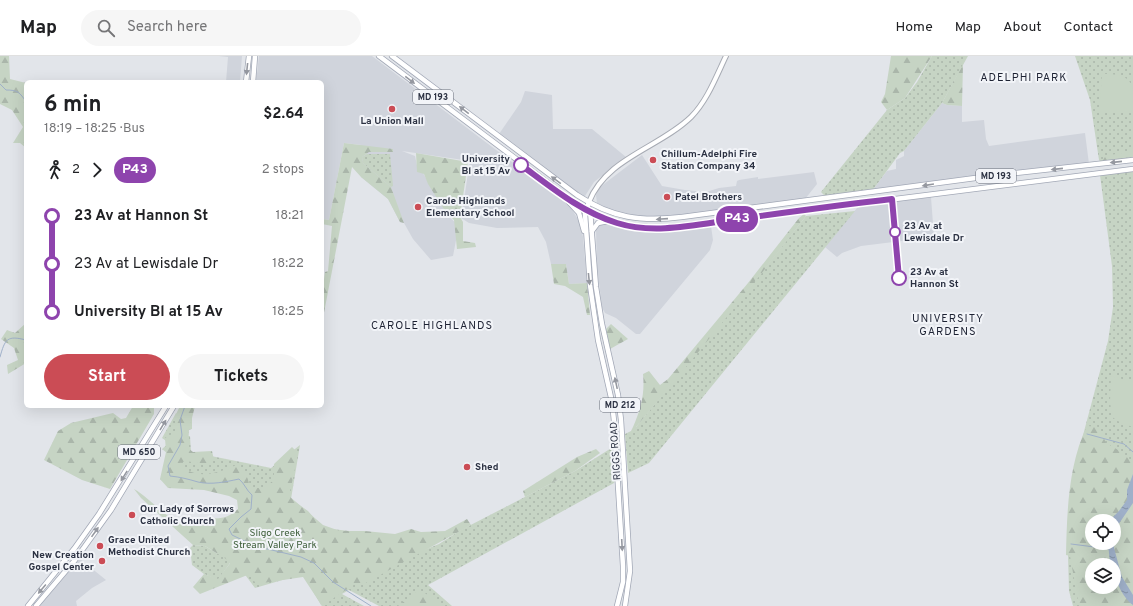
<!DOCTYPE html>
<meta charset="utf-8">
<style>
:root{--surface:#fff;--page:#f6f6f6;--text:#202124;--muted:#757577;--line:#e0e0e0;--accent:#cb4c55}
body{margin:0;font-family:Overpass,sans-serif;background:var(--page);color:var(--text);height:100vh;display:flex;flex-direction:column;font-size:15px;white-space:nowrap}
*{box-sizing:border-box;margin:0}
p{font-size:13px;color:var(--muted)}
.icon{flex:none;width:22px;height:22px;fill:none;stroke:currentColor;stroke-width:2;stroke-linecap:round;stroke-linejoin:round}
.map{position:relative;flex:1;overflow:hidden}
.sheet{position:absolute;left:24px;top:24px;width:300px;height:328px;display:flex;flex-direction:column;background:var(--surface);border-radius:6px;box-shadow:0 4px 16px #0002}
.sheet>*{flex:none}
.badge{padding:0 8px;border-radius:13px;font-size:14px;line-height:26px}
.tools{position:absolute;left:1085px;top:458px;display:grid;gap:8px}
.tools a{display:grid;place-items:center;width:36px;height:36px;border-radius:50%;background:var(--surface);box-shadow:0 4px 16px #0002;font-size:20px}
.map>.badge{position:absolute;translate:-50% -50%;box-shadow:0 0 0 2px #fff}
.legs{display:flex;align-items:center;gap:6px;height:44px;padding:0 20px;font-size:13px}
.legs p{margin-inline-start:auto}
.summary{display:flex;align-items:center;justify-content:space-between;height:68px;padding:0 20px}
h1{font-size:22px;font-weight:700;line-height:30px}
.action{display:flex;gap:8px;margin-top:auto;padding:8px 20px}
.action a{flex:1;height:46px;border-radius:24px;background:var(--accent);color:#fff;font-size:16px;font-weight:700;line-height:46px;text-align:center}
.action a+a{background:var(--page);color:var(--text)}
ul{padding:0 20px;list-style:none}
li{display:flex;align-items:center;gap:14px;height:48px;font-size:15px}
li i{display:grid;place-items:center;width:6px;height:100%;margin:0 5px;background:currentColor}
li i::after{content:'';width:10px;height:10px;margin:-5px;border:3px solid;border-radius:50%;background:var(--surface)}
li p{margin-inline-start:auto}
li:first-child i{background:linear-gradient(#0000 50%,currentColor 0)}
li:last-child i{background:linear-gradient(currentColor 50%,#0000 0)}
header{display:flex;align-items:center;gap:24px;box-sizing:border-box;height:56px;padding:0 20px;background:var(--surface);border-bottom:1px solid var(--line)}
header strong{font-size:19px}
nav{display:flex;gap:22px;margin-inline-start:auto;font-size:14px}
.search{width:280px;height:36px;background:var(--page);display:flex;align-items:center;gap:10px;box-sizing:border-box;padding:0 14px;border-radius:22px;color:var(--muted);font-size:15px}
.map>svg:first-child{display:block}
</style>
<header>
<strong>Map</strong>
<div class="search"><svg class="icon" aria-label="search" viewBox="0 0 24 24"><circle cx="10" cy="10" r="6"/><path d="M15 15l6 6"/></svg>Search here</div>
<nav><a>Home</a><a>Map</a><a>About</a><a>Contact</a></nav>
</header>
<div class="map">
<svg width="1133" height="550" viewBox="0 0 1133 550">
<defs>
<pattern id="grass-dots" width="8" height="8" patternUnits="userSpaceOnUse"><rect width="8" height="8" fill="#c6d4c4"/><path d="M2 2h.1M6 6h.1" fill="none" stroke="#aab6aa" stroke-width="1.8" stroke-linecap="round"/></pattern>
<pattern id="forest-firs" width="22" height="20" patternUnits="userSpaceOnUse"><rect width="22" height="20" fill="#c6d4c4"/><path d="M5 1l3.5 6h-7zM16 11l3.5 6h-7z" fill="#aab6aa"/></pattern>
<pattern id="water-ripples" width="26" height="14" patternUnits="userSpaceOnUse"><rect width="26" height="14" fill="#9fb0c9"/><path d="M2 4q2-2 4 0t4 0M15 11q2-2 4 0t4 0" fill="none" stroke="#8290a5"/></pattern>
</defs>
<rect width="100%" height="100%" fill="#e2e5ea"/>
<!-- built -->
<g fill="#d0d4dc">
<polygon points="219,0 242,0 240,26 226,26 228,1"/>
<polygon points="259,0 372,0 570,150 580,167 583,181 587,227 569,228 566,208 551,208 546,186 538,171 497,172 469,167 461,162 470,105 402,95 415,100 418,114 423,117 448,160 456,167 458,174 453,200 431,204 413,183 404,167 400,166 388,143 361,121 361,89 344,87 329,164 322,163 322,26 256,26"/>
<polygon points="525,35 552,39 553,73 592,73 626,101 594,126 585,140 579,139 499,78 521,46"/>
<polygon points="942,47 947,49 962,50 962,66 984,64 986,83 989,90 1085,77 1089,108 872,135 887,115 896,113 896,104 904,100 904,95"/>
<polygon points="642,99 662,130 685,134 706,136 719,132 736,130 737,125 739,124 758,121 758,123 814,116 817,128 805,143 677,160 638,160 610,153 597,147 596,139 600,131"/>
<polygon points="931,141 934,181 861,190 842,197 837,201 825,191 857,152 864,149"/>
<polygon points="603,167 643,175 675,174 709,168 711,170 713,184 710,194 640,278 636,278 616,262 605,257 602,251 597,210 596,173 599,169"/>
<polygon points="80,503 106,524 92,532 76,545 77,550 39,550"/>
</g>
<!-- grass -->
<g fill="url(#grass-dots)" fill-rule="evenodd">
<polygon points="932,0 968,0 942,47 904,95 900,97 872,135 826,141 821,136 887,54 905,42 917,26"/>
<polygon points="1075,0 1133,0 1133,102 1101,106 1099,104 1090,44"/>
<polygon points="367,98 390,98 393,130 391,131 363,107 362,101"/>
<path d="M1133 115V550H1073L1069 535 1068 499 1082 383 1108 285 1113 251 1112 210 1100 119ZM1092 465H1114V487H1092ZM1092 509H1114V531H1092Z"/>
<polygon points="855,155 649,407 628,417 625,378 631,375 633,371 636,371 747,235 806,160"/>
<polygon points="192,350 192,373 188,374 188,380 190,380 191,396 271,412 300,389 291,443 308,455 323,472 438,485 419,496 439,488 461,474 575,415 613,391 615,424 614,427 428,529 452,550 379,550 349,534 342,538 364,550 321,550 328,545 321,549 303,518 255,532 246,520 230,507 218,524 204,518 192,509 190,492 193,489 205,490 218,498 194,469 211,462 227,464 253,444 171,419 167,397 162,393 169,387 162,382 176,357 180,360"/>
</g>
<!-- forest -->
<g fill="url(#forest-firs)" fill-rule="evenodd">
<polygon points="0,0 9,0 10,23 26,27 26,92 20,87 13,87 23,71 12,54 0,48"/>
<polygon points="891,0 932,0 905,42 887,54 881,46 885,38"/>
<polygon points="963,8 962,50 947,49 942,47"/>
<polygon points="344,87 393,93 393,96 369,96 362,101 363,107 391,131 404,167 400,166 388,143 361,121 352,111 322,267 322,238 325,216 328,215 332,170 322,168 322,163 329,164"/>
<polygon points="1133,88 1133,101 1102,105 1104,100 1128,96"/>
<polygon points="416,97 468,106 460,161 463,166 463,185 475,187 476,191 457,193 454,164 445,155 428,128 424,118 417,116"/>
<path d="M804 158 806 160C751 232 694 302 636 371H633C641 353 645 337 643 318L649 315 660 329 668 323 748 227 799 162Z"/>
<polygon points="551,208 566,208 569,228 587,227 590,259 587,259 583,241 565,230 554,228"/>
<polygon points="26,267 26,307 8,318 7,309 18,304 14,292 1,283 7,274 15,277"/>
<polygon points="611,268 628,283 610,293 606,273"/>
<polygon points="133,350 154,350 154,358 110,433 82,424 44,404 58,375 71,367 113,357 121,363 126,362"/>
<path d="M180 350H195L189 374 188 392 193 396 212 395 214 404 204 408 186 405 180 407C194 426 220 417 238 408L246 416 250 432H264L274 424V408L292 391 296 395V408L289 440 323 469 340 475H365L395 478 411 473 421 476 445 475 467 463 471 469 362 529 355 528 322 550 303 521 256 528 250 518 200 538 193 531 204 518 218 523 231 506 205 490 193 489 141 442 134 433C154 444 170 471 195 468 200 468 205 465 210 464 225 460 225 464 238 453L237 444 229 440 204 434 168 432 160 423 166 396 165 382 177 375V367L175 360Z"/>
<path d="M1087 370 1099 371 1106 387 1120 395 1133 406V550H1079L1070 500 1066 499C1067 457 1068 409 1087 370ZM1092 465H1114V487H1092ZM1092 509H1114V531H1092Z"/>
<polygon points="596,393 600,397 575,415 525,441 523,435 577,401"/>
<polygon points="419,534 437,544 443,550 398,550"/>
</g>
<!-- pitch -->
<g fill="#c6d4c4">
<path d="M1102 18C1119 18 1133 19 1133 39 1133 46 1133 51 1131 57H1101L1099 56Z"/>
<polygon points="1111,320 1133,326 1133,371 1121,367 1112,361 1110,346"/>
</g>
<!-- water -->
<path fill="url(#water-ripples)" d="M1133 418V447L1116 472 1114 492 1122 521 1133 539V549C1122 541 1114 523 1114 509H1111L1110 507 1108 487H1114V465H1109L1119 455 1127 444V434Z"/>
<g fill="none" stroke-linecap="round" stroke-linejoin="round">
<!-- stream -->
<g stroke="#9fb0c9" stroke-width="1">
<path d="M0 28 6 34C17 34 20 36 26 46"/>
<path d="M0 301C5 283 7 279 26 284"/>
<path d="M185 350 180 364 182 379 180 389 168 410 170 420C180 421 188 423 198 426 211 429 225 426 239 423 245 428 246 434 252 439L251 453 241 461 229 473 232 479 255 490 301 501 314 507 333 526 371 550"/>
<polyline points="1087,378 1124,388 1133,396"/>
<polyline points="1071,488 1110,493"/>
</g>
<defs>
<path id="secondary" d="M589 146C606 102 659 92 691 61 707 45 716 21 726 0"/>
<g id="primary">
<path d="M379 0 576 148C612 170 640 174 682 170L1133 113"/>
<path d="M392 0 577 139C612 162 641 166 682 161L998 119 1133 104"/>
<polyline points="246,26 249,0"/>
<polyline points="253,26 255,0"/>
<polyline points="568,145 579,157 584,175"/>
<polyline points="589,146 585,158 590,229 598,284 612,346 614,365 623,510 623,526 617,550"/>
<polyline points="590,154 596,231 602,268 618,339 621,364 630,515 625,550"/>
<polyline points="592,175 598,167 608,165"/>
<polyline points="28,550 74,493 99,458 166,350"/>
<polyline points="36,550 75,504 111,454 174,350"/>
</g>
</defs>
<!-- secondary casing -->
<use href="#secondary" stroke="#a7abb4" stroke-width="6"/>
<!-- primary casing -->
<use href="#primary" stroke="#a2a8b6" stroke-width="6"/>
<!-- secondary -->
<use href="#secondary" stroke="#fff" stroke-width="4"/>
<!-- primary -->
<use href="#primary" stroke="#fff" stroke-width="4.5"/>
</g>
<!-- one-way arrows -->
<defs><path id="oneway-solid" d="M-6-.8H1V-3.2L6.5 0L1 3.2V.8H-6Z"/></defs>
<g fill="#9598a0">
<use href="#oneway-solid" transform="translate(247 13) rotate(96)"/>
<use href="#oneway-solid" transform="translate(410 24) rotate(38)"/>
<use href="#oneway-solid" transform="translate(464 54) rotate(-143)"/>
<use href="#oneway-solid" transform="translate(1116 106) rotate(174)"/>
<use href="#oneway-solid" transform="translate(1057 113) rotate(174)"/>
<use href="#oneway-solid" transform="translate(556 124) rotate(-144)"/>
<use href="#oneway-solid" transform="translate(928 129) rotate(171)"/>
<use href="#oneway-solid" transform="translate(662 163) rotate(176)"/>
<use href="#oneway-solid" transform="translate(589 223) rotate(84)"/>
<use href="#oneway-solid" transform="translate(616 327) rotate(-102)"/>
<use href="#oneway-solid" transform="translate(163 369) rotate(-59)"/>
<use href="#oneway-solid" transform="translate(124 420) rotate(122)"/>
<use href="#oneway-solid" transform="translate(95 476) rotate(-55)"/>
<use href="#oneway-solid" transform="translate(622 489) rotate(87)"/>
<use href="#oneway-solid" transform="translate(42 533) rotate(130)"/>
</g>
<g fill="none" stroke-linecap="round" stroke-linejoin="round">
<defs>
<path id="line-1" d="M521 109C551 131 581 156 617 167 655 179 699 168 738 163 789 156 840 149 892 143L899 222"/>
</defs>
<!-- line-1 casing -->
<use href="#line-1" stroke="#fff" stroke-width="9"/>
<!-- line-1 -->
<use href="#line-1" stroke="#8e44ad" stroke-width="6"/>
</g>
<!-- markers -->
<g fill="#cb4c55" stroke="#f2f4f8" stroke-width="1.5">
<circle cx="392" cy="53" r="4"/>
<circle cx="653" cy="104" r="4"/>
<circle cx="667" cy="141" r="4"/>
<circle cx="418" cy="151" r="4"/>
<circle cx="467" cy="411" r="4"/>
<circle cx="132" cy="459" r="4"/>
<circle cx="100" cy="490" r="4"/>
<circle cx="102" cy="505" r="4"/>
</g>
<g fill="#fff" stroke="#8e44ad" stroke-width="2">
<circle cx="521" cy="109" r="7"/>
<circle cx="895" cy="176" r="5"/>
<circle cx="899" cy="222" r="7"/>
</g>
<g text-anchor="middle" dominant-baseline="central" stroke-width="4" stroke-linejoin="round" paint-order="stroke">
<!-- shield labels -->
<g fill="#f2f4f8" stroke="#676c79" stroke-width="1">
<rect x="413" y="34" width="40" height="14" rx="3"/>
<rect x="976" y="113" width="40" height="14" rx="3"/>
<rect x="600" y="342" width="40" height="14" rx="3"/>
<rect x="118" y="389" width="42" height="14" rx="3"/>
</g>
<g font-size="9" font-weight="bold" fill="#2b3142">
<text x="433" y="41">MD 193</text>
<text x="996" y="120">MD 193</text>
<text x="620" y="349">MD 212</text>
<text x="139" y="396">MD 650</text>
</g>
<!-- poi labels -->
<g font-size="10" font-weight="bold" fill="#2b3142" stroke="#f2f4f8" text-anchor="start">
<text x="392" y="65" text-anchor="middle">La Union Mall</text>
<text x="661" y="98">Chillum-Adelphi Fire<tspan x="661" dy="12">Station Company 34</tspan></text>
<text x="675" y="141">Patel Brothers</text>
<text x="426" y="145">Carole Highlands<tspan x="426" dy="12">Elementary School</tspan></text>
<text x="475" y="411">Shed</text>
<text x="140" y="453">Our Lady of Sorrows<tspan x="140" dy="12">Catholic Church</tspan></text>
<text x="108" y="484">Grace United<tspan x="108" dy="12">Methodist Church</tspan></text>
<text x="94" y="499" text-anchor="end">New Creation<tspan x="94" dy="12">Gospel Center</tspan></text>
</g>
<!-- stop labels -->
<g font-size="10" font-weight="bold" fill="#2b3142" stroke="#f2f4f8" text-anchor="start">
<text x="510" y="103" text-anchor="end">University<tspan x="510" dy="12">Bl at 15 Av</tspan></text>
<text x="904" y="170">23 Av at<tspan x="904" dy="12">Lewisdale Dr</tspan></text>
<text x="910" y="216">23 Av at<tspan x="910" dy="12">Hannon St</tspan></text>
</g>
<!-- street labels -->
<g font-size="10" fill="#2b3142" stroke="#f2f4f8">
<text transform="translate(616 395) rotate(-94)">RIGGS ROAD</text>
</g>
<!-- park labels -->
<g font-size="10" fill="#3c5d38" stroke="#f2f4f8">
<text x="275" y="477">Sligo Creek<tspan x="275" dy="12">Stream Valley Park</tspan></text>
</g>
<!-- neighbourhood labels -->
<g font-size="11" letter-spacing="1" fill="#1d2233" stroke="#f2f4f8">
<text x="1024" y="22">ADELPHI PARK</text>
<text x="948" y="263">UNIVERSITY<tspan x="948" dy="13">GARDENS</tspan></text>
<text x="432" y="270">CAROLE HIGHLANDS</text>
</g>
</g>
</svg>
<div class="tools">
<a><svg class="icon" aria-label="locate" viewBox="0 0 24 24"><circle cx="12" cy="12" r="6"/><path d="M12 2v4M12 18v4M2 12h4M18 12h4"/></svg></a>
<a><svg class="icon" aria-label="layers" viewBox="0 0 24 24"><path d="M12 4l9 5-9 5-9-5zM3 14l9 5 9-5"/></svg></a>
</div>
<b class="badge" style="left:737px;top:163px;background:#8e44ad;color:#fff">P43</b>
<section class="sheet">
<div class="summary"><div><h1>6 min</h1><p>18:19 – 18:25 · Bus</p></div><b>$2.64</b></div>
<div class="legs"><svg class="icon" aria-label="walk" viewBox="0 0 24 24"><circle cx="13" cy="4" r="2"/><path d="M13 8l-2 6 4 7M11 14l-3 7M7 12l3-4h3l4 4"/></svg>2<svg class="icon" aria-label="forward" viewBox="0 0 24 24"><path d="M9 5l7 7-7 7"/></svg><b class="badge" style="background:#8e44ad;color:#fff">P43</b><p>2 stops</p></div>
<ul>
<li><i style="color:#8e44ad"></i><b>23 Av at Hannon St</b><p>18:21</p></li>
<li><i style="color:#8e44ad"></i><span>23 Av at Lewisdale Dr</span><p>18:22</p></li>
<li><i style="color:#8e44ad"></i><b>University Bl at 15 Av</b><p>18:25</p></li>
</ul>
<div class="action"><a>Start</a><a>Tickets</a></div>
</section>
</div>
